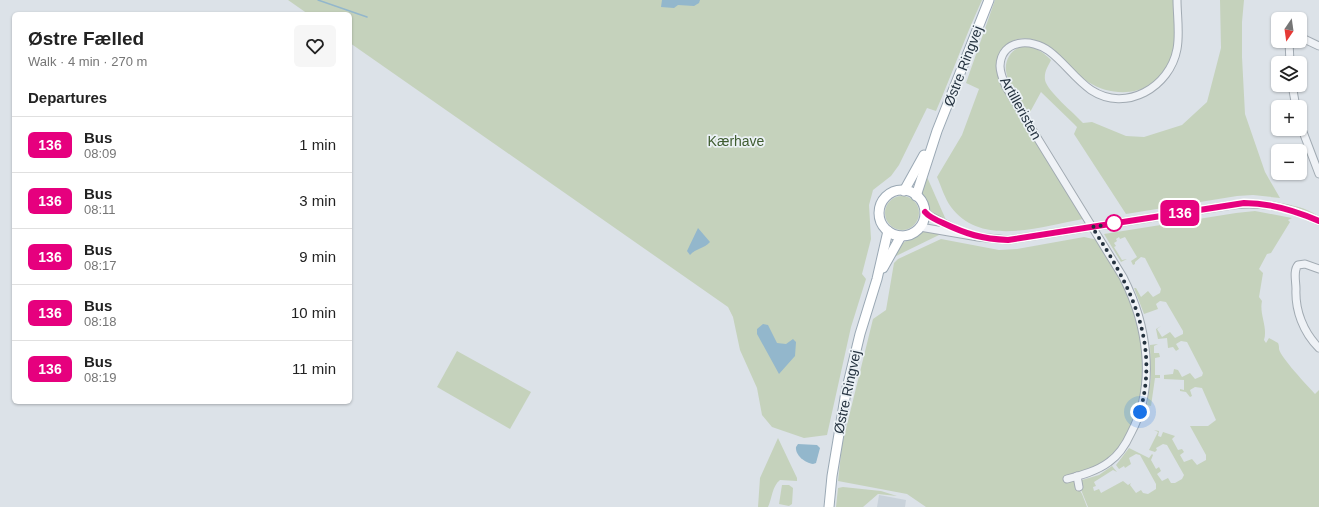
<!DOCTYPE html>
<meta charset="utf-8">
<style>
:root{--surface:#fff;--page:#f6f6f6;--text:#222;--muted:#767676;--line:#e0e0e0}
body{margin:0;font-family:Helvetica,sans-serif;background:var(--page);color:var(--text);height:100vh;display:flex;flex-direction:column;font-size:15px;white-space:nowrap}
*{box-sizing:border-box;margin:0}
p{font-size:13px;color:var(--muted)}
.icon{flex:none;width:22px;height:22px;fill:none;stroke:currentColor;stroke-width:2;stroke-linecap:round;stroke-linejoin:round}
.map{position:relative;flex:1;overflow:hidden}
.details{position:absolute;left:12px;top:12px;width:340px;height:392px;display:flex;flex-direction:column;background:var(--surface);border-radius:6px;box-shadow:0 1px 3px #0004}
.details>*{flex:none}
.badge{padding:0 8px;border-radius:6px;font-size:14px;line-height:26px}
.needle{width:26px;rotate:193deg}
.tools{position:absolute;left:1271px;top:12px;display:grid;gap:8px}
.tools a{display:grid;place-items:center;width:36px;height:36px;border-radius:6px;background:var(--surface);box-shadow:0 1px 3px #0004;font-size:20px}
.you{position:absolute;width:20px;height:20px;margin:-10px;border:3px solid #fff;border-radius:50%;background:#1a73e8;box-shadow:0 0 0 6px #1a73e833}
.map>.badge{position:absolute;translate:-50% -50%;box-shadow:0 0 0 2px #fff}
h2{padding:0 16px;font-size:15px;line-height:36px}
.round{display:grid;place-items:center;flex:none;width:42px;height:42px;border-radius:6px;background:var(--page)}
.overview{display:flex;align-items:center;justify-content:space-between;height:68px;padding:0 16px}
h1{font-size:19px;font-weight:700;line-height:30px}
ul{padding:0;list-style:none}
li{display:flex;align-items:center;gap:12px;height:56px;padding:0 16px;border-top:1px solid var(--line)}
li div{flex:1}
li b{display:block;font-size:15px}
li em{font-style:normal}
li .badge{min-width:44px;font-weight:700;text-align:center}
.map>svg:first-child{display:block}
</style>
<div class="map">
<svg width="1319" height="507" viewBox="0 0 1319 507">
<rect width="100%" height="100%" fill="#dce2e8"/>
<!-- built -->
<polygon fill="#c9d2da" points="879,495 906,500 905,507 877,507"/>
<!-- green -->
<g fill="#c5d2bc">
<path d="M288 0H982C965 37 952 74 936 111L927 108 899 165 891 176 873 190 869 205 871 239 862 274 866 279 851 327 827 435 804 438 772 427 762 415 757 388 740 350 733 317 728 307 350 43V14H308Z"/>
<path d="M995 0H1175C1175 19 1178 43 1170 61 1156 95 1117 100 1088 82 1065 68 1049 34 1018 39 1013 40 1006 44 1003 49 1000 56 1000 68 998 76L1083 219C1043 226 981 248 951 207 945 199 941 186 937 177L962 135 979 89 966 83Z"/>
<path d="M1220 0H1244L1242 22V57L1245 114 1265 172 1280 198 1253 195 1237 196 1126 214 1074 134 1077 127 1074 124 1041 92 1029 114C1021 101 1008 86 1006 71 1004 57 1016 43 1030 47 1039 49 1045 54 1051 60 1048 67 1044 71 1045 80 1047 91 1074 113 1083 123L1092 122 1126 136 1144 137 1182 125 1207 102 1221 48Z"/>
<polygon points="927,177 946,220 934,216 922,196 921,192"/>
<circle cx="902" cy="213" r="17"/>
<path d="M1248 199C1263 200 1310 205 1319 218L1285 205 1248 201 1123 218Z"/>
<path d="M1255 211 1292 218 1288 220 1290 222 1271 253 1267 254 1259 269 1263 273 1259 297 1262 301C1259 314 1268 327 1264 340L1266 343 1269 338 1278 343C1279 345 1279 347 1279 349 1281 358 1307 385 1315 394L1319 390V507H1088L1080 487 1082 486V480L1099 475 1112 466 1117 472 1113 470 1094 482 1096 486 1093 487 1094 491 1099 489 1101 493 1123 481 1128 485 1131 483 1130 485 1136 493 1141 490 1143 493 1148 494 1156 489V484L1140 455 1136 454 1129 458 1131 464 1125 468 1124 466 1119 469 1116 465 1129 448 1149 458 1152 454 1153 455 1151 460 1156 469 1159 467 1161 471 1157 474 1162 481 1168 478 1171 483H1175L1182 479 1184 475 1167 445 1163 444 1156 448 1157 450 1155 452 1149 450 1158 432 1154 430 1159 431 1158 436 1161 437 1163 432 1175 436 1172 439 1178 450 1182 449 1184 452 1180 455 1184 462 1192 459 1197 465 1206 460V455L1190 426H1208L1216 420 1202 388 1195 387 1190 390 1192 396 1190 397 1186 392 1180 391V389L1184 390V380L1164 379V375L1173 374 1174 369 1178 370 1182 377 1190 373 1195 379 1202 376 1203 373 1187 342 1181 341 1176 344 1179 349 1176 351 1173 347 1168 348 1167 338 1158 339 1156 329 1161 326 1157 329 1162 337 1170 332 1175 338 1183 334V331L1166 302 1160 301 1156 304 1158 309 1144 314 1134 288H1136L1141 297 1148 291 1153 297 1160 293 1161 289 1145 258 1141 257 1135 262V264L1133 265 1131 261 1137 257 1125 237 1120 239 1119 237 1116 239 1117 241 1114 243 1116 246 1114 247 1122 260 1127 259 1121 262 1104 234 1236 213Z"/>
<polygon points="925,230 941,234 894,257 901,244"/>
<path d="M1084 237 1098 240C1110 261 1125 282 1133 305 1148 352 1149 407 1118 449 1108 463 1088 470 1074 481L1082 494 1087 507H926L907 494 838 481 842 445 873 319 886 310 894 263 898 259 941 239 999 250 1017 249Z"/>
<polygon points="1158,344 1154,346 1154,353 1159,353 1160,357 1155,358 1155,375 1160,375 1160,378 1155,378 1151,406 1147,405 1151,377 1150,345"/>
<polygon points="457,351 531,392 510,429 437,387"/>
<path d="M778 438 797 478V481L780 480C772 486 772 499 768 507H758L760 478Z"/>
<polygon points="782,485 789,485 793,488 792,504 789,506 779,504"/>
<polygon points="843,487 881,491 897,496 878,494 863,507 836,507 838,488"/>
</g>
<!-- water -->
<g fill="#93b7cc">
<polygon points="662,0 700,0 699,3 694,6 678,5 674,8 661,7"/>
<path d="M698 228 710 242C704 249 696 248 690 255L687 251Z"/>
<polygon points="763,324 768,325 777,343 786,344 793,339 796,342 795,356 779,374 757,334 757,329"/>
<path d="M798 444 817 445 820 448 816 463 813 464C805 463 795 455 796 447Z"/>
</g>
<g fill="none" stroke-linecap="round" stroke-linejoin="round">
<!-- stream -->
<polyline stroke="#93b7cc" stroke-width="1.5" points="318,0 367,17"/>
<defs>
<g id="minor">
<polyline points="1300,37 1319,46"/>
<polyline points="1289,41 1290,63"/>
<polyline points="1292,85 1296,107"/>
<polyline points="1300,124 1319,174"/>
<polyline points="925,212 930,216 957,230"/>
<path d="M920 227 978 237 1008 240 1232 205C1264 201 1290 208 1319 221"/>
<path d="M1319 269 1305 264 1298 265C1293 271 1296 281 1296 289 1295 310 1303 332 1319 348"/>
<polyline points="1077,476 1079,487"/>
<path d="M1067 479C1082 475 1097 471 1109 462 1119 455 1126 444 1131 433 1157 384 1147 324 1123 277L1006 87C1003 80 1000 73 1000 66 1001 39 1032 38 1049 51 1064 62 1075 79 1091 90 1126 113 1170 87 1177 49 1180 34 1177 15 1177 0"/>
</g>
<g id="major">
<circle cx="902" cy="213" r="23"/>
<polyline points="904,191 924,155"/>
<polyline points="916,196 937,131 989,0"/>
<polyline points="883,268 901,236"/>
<polyline points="829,507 832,476 846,392 860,334 877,279 888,231"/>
</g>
</defs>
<!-- minor casing -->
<use href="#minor" stroke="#a1aab2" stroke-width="9"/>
<!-- major casing -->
<use href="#major" stroke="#9aa8b4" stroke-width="11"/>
<!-- minor -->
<use href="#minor" stroke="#eff2f6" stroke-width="7"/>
<!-- major -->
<use href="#major" stroke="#fff" stroke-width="9"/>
</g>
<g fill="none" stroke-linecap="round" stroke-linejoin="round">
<defs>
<path id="line" d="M925 212C929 217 936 220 943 223 966 234 982 239 1008 240L1244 203C1271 203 1294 210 1319 221"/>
</defs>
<!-- line casing -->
<use href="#line" stroke="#fff" stroke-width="9"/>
<!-- line -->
<use href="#line" stroke="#e6007e" stroke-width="6"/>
<!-- walk -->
<path stroke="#24323f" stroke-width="4" stroke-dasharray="0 7.2" d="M1114 223H1118L1092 227C1130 285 1160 341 1140 412"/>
</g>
<!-- markers -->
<circle fill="#fff" stroke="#e6007e" stroke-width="2" cx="1114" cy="223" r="8"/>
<g text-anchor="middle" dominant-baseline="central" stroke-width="3.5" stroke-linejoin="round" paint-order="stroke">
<!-- street labels -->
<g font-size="14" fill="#24323f" stroke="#ebf1f5">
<text transform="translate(963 66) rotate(-69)">Østre Ringvej</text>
<text transform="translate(1021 108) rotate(61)">Artilleristen</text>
<text transform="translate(847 392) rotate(-78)">Østre Ringvej</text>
</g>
<!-- park labels -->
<g font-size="14" fill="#3f5c30" stroke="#ebf1f5">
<text x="736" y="141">Kærhave</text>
</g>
</g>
</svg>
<div class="tools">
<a><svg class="needle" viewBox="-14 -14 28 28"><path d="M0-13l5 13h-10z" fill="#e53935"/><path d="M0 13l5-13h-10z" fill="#767676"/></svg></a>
<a><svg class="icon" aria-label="layers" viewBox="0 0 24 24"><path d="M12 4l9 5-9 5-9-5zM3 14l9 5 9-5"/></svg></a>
<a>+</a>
<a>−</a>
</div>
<div class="you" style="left:1140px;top:412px"></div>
<b class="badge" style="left:1180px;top:213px;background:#e6007e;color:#fff">136</b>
<section class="details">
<div class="overview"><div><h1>Østre Fælled</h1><p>Walk · 4 min · 270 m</p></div><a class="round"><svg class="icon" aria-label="heart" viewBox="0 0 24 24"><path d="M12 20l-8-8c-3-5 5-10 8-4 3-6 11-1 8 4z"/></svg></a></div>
<h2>Departures</h2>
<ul>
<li><span class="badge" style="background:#e6007e;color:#fff">136</span><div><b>Bus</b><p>08:09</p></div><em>1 min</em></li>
<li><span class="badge" style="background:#e6007e;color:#fff">136</span><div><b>Bus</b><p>08:11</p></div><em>3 min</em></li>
<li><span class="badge" style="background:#e6007e;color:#fff">136</span><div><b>Bus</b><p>08:17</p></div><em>9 min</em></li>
<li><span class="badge" style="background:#e6007e;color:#fff">136</span><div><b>Bus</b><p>08:18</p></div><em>10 min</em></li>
<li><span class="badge" style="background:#e6007e;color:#fff">136</span><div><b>Bus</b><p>08:19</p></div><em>11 min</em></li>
</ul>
</section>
</div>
